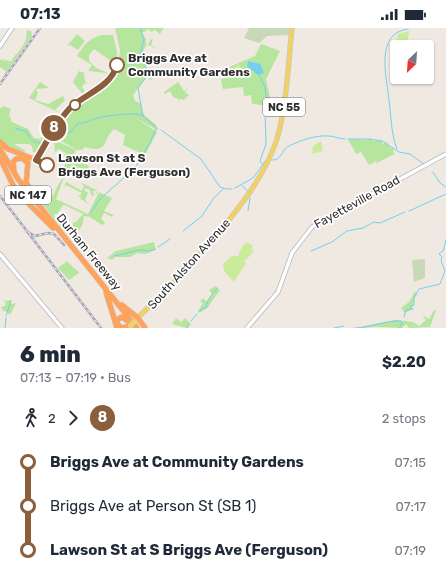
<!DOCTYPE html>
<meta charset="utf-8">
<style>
:root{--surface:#fff;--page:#f2f2f3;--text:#1f2937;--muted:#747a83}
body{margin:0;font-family:Rubik,sans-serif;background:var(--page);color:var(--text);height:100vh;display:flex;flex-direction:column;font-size:15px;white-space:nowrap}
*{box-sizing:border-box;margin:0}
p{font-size:13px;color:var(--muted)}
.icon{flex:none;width:22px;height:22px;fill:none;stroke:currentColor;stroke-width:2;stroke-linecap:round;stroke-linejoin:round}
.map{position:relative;height:300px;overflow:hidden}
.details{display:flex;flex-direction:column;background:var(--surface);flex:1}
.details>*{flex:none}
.badge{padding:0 8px;border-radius:13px;font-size:14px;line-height:26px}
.needle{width:26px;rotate:205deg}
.fabs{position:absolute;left:390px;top:12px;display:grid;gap:8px}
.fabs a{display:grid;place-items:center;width:44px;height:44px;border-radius:4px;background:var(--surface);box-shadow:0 1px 3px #0004;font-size:20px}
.map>.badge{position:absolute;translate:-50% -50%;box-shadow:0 0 0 2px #fff}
.legs{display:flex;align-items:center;gap:6px;height:44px;padding:0 20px;font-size:13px}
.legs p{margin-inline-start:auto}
.head{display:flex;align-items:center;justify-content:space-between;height:68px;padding:0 20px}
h1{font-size:22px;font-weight:800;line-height:30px}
ul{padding:0 20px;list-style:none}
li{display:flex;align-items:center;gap:14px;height:44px;font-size:15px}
li i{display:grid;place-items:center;width:6px;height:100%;margin:0 5px;background:currentColor}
li i::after{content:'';width:10px;height:10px;margin:-5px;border:3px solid;border-radius:50%;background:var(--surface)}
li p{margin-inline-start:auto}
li:first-child i{background:linear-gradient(#0000 50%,currentColor 0)}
li:last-child i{background:linear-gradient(currentColor 50%,#0000 0)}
.status{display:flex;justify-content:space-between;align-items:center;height:28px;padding:0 20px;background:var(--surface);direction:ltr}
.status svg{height:11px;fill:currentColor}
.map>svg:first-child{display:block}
</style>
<div class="status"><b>07:13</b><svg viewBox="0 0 49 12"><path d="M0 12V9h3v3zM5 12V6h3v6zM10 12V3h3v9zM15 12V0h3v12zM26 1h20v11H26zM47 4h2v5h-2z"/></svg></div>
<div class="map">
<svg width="446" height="300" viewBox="0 0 446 300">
<rect width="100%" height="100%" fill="#efe9e1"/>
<!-- green -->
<g fill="#b6e59e">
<path d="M115 0H164L160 6 155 2 151 4 149 1 142 5 146 11V16H148L151 11H153L151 17 159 22 147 16 143 23 148 27 152 35 146 36 148 47H150L153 51 150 52 147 48 133 67 135 73 140 75 144 87 156 97 157 102 134 89 157 104 145 127 123 117 125 107 114 101C101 112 110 126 85 119L82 122H77L52 108 63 91 76 77 100 62 122 42 119 41 120 37 123 38 119 33 120 22Z"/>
<path d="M27 2 31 3 32 8 2 50 6 43 0 39V32L6 31 3 34 7 32 11 34C12 29 19 24 22 19 27 12 26 9 27 2Z"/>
<polygon points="77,6 85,13 78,22 70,17 67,18"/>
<path d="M102 7H113L117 24V34L114 35 94 21 89 27V33L96 40 110 46 108 51 106 45 88 43 92 37 77 28C84 17 89 10 102 7Z"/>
<polygon points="261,16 280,23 266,51 270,70 276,70 275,78 252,76 251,67 244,68 243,59 223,61 221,51 229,49 227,40 255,28"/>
<polygon points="79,43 84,45 85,53 88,56 85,55 82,58 86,67 84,68 73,54"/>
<polygon points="40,54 49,60 36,61 38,65 35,72 48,76 63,68 65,72 55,82 60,85 29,70"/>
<polygon points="178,54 184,63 189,60 185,64 189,67 184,72 179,71 178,76 178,71 173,69 170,63 165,66 164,64"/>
<path d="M3 78 11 81 9 87 12 94 28 101 34 110 40 111 46 105H48L44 114 40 116 41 120 37 126 33 124 32 118 29 116H14L26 123C17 128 7 118 0 112V81Z"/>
<polygon points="50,110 76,122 72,130 82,135 86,128 83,135 89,138 88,143 78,139 74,144 76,139 72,136 67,145 62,143 67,132 64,128 66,125 58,121 55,125 54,114 49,113"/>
<polygon points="371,110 372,113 381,112 383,116 387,114 390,120 393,120 394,126 377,135 376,133 369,137 361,124 356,126 348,111 366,112"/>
<polygon points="64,149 56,171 88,186 99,164 112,170 104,183 114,187 112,189 104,185 101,191 105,195 102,197 90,189 84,188 82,198 73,209 68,206 74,194 76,194 83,186 65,177 63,177 57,186 54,186 55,191 78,222 28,157 53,168 59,155"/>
<polygon points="66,154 82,163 84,158 80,154 96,162 97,164 96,167 96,163 93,163 94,168 91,167 90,162 85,160 84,162 88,165 85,172 90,177 85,174 84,176 85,174 82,171 80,172 81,169 78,169 82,165 66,157 63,160"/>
<polygon points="154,214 156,222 145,226 137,225 130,229 115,229 112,232 107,230 116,223"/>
<polygon points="67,233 74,240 73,242 75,240 79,245 69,252 58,240"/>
<polygon points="215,258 220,262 208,279 200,285 198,283 203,275 200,273 203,270 207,274 212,266 209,262"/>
<polygon points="415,263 417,267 415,269 413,278 411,279 413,281 405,285 401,280 409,274"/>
<polygon points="4,271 6,273 11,272 11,276 16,275 10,287 6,283 2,283 3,281 0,280 6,277"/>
<polygon points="434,282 436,282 430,299 409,300 406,296 402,300 378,299 354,300 396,292 413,294 419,298 426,292 423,289 424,288 429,291"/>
<polygon points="176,290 181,294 185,290 191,296 187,300 172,296"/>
</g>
<!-- cemetery -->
<g fill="#c8d9b8">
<polygon points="249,0 289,0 289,7 267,8 259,15 244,10"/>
<polygon points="425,231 425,250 414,254 412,232"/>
</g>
<!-- pitch -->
<g fill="#c9ec9a">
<polygon points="409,3 407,18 395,17 398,6"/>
<polygon points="240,36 241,46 232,50 230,42"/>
<polygon points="321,113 323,123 312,126 313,118"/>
<polygon points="247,214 253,218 251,221 254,223 245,233 240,230 246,235 234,254 224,243 223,236 232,228 238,228 243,217"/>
</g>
<!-- water -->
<polygon fill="#75cff0" points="248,33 260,36 264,45 258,47 247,38"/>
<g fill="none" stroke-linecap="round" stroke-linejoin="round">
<!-- stream -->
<g stroke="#75cff0" stroke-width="1">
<polyline points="140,0 144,11 140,28 148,43 145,51 138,60 143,88"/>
<polyline points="259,46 265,59 267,76 265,83 266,116 260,133 262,136"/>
<path d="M15 100 27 104C30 113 34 114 43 116"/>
<polyline points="161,102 201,131 220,159 226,161 232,161"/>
<polyline points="348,111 369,111 382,113 399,124 410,126 424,136"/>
<path d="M47 115 72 103 78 95C87 96 93 90 101 89 111 88 132 84 141 87 147 90 153 97 158 101"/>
<path d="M397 121C391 106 391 87 389 72 387 50 374 5 408 1"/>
<path d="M271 132C282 133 281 122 289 118 301 112 316 107 329 108 334 108 339 111 345 111"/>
<polyline points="133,143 150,115 156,101"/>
<polyline points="433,144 440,155 446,159"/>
<polyline points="242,158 249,164"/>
<polyline points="235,160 253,150 266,132"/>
<polyline points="248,183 250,170"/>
<polyline points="409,183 446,166"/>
<polyline points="91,184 99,172 126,148"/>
<polyline points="183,203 202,188 213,171 223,161"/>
<polyline points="158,219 170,211"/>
<polyline points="311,223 332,214 347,203 363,200 374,194 380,195 405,184"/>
<polyline points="114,228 139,222 149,223 155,221"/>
<polyline points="199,284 203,280 206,280 208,272 217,260"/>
<polyline points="6,288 11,273"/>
<polyline points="404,289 406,282 413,281 410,279 414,277 414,270 419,261 440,256 445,243 441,233 442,229 439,226 443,223 446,212"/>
<polyline points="191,293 197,286"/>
<polyline points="5,300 6,290"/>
<polyline points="187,300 189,296"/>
<polyline points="334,300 344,298"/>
<path d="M355 300C371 300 385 292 401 293L402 295 399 300"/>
</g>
<defs>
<g id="secondary">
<polyline points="0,18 12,0"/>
<polyline points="0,226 62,300"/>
<polyline points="247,300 278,264 292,225 312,199 446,126"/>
</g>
<path id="primary" d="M136 291C166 264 194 234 220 203 243 175 265 147 277 111 287 76 288 37 292 0"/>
<g id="motorway">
<polyline points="0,114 8,121 36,132"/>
<polyline points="0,121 18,151 137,300"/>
<polyline points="0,130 16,163"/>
<polyline points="14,143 13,134 16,131 22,130 28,135 27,144"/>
<polyline points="27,147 26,154 31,163"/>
<polyline points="17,164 53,200"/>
<polyline points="12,169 13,158"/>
<polyline points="106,264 117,300"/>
<polyline points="122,277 138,290 145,300"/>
<polyline points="129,294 122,289 118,291 117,295 121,300 130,298"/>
</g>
</defs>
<!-- secondary casing -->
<use href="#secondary" stroke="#b4b7c1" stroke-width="5"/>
<!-- primary casing -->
<use href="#primary" stroke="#c9c9c9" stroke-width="5.5"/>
<!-- motorway casing -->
<use href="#motorway" stroke="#c9c9c9" stroke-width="6"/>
<!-- secondary -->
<use href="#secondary" stroke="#fff" stroke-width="3.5"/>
<!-- primary -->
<use href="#primary" stroke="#f2d163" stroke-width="4"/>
<!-- motorway -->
<use href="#motorway" stroke="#ffa35c" stroke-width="5"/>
<defs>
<g id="rail">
<polyline points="0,56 40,0"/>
<polyline points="0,168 101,300"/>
<polyline points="28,204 35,208 48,205 54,206 64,217"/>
</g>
</defs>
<!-- rail casing -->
<use href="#rail" stroke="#a3a6b8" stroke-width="2.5"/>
<!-- rail -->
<use href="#rail" stroke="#fff" stroke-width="1" stroke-dasharray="3" stroke-linecap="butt"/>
<defs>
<polyline id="primary-bridge" points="130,298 135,293"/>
</defs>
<!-- primary-bridge casing -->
<use href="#primary-bridge" stroke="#c9c9c9" stroke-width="5.5" stroke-linecap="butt"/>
<!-- primary-bridge -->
<use href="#primary-bridge" stroke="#f2d163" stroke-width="4"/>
</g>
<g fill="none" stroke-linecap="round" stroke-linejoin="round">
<defs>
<path id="line-1" d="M47 137 36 132C47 114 55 96 70 80 86 65 110 60 117 37"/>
</defs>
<!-- line-1 casing -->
<use href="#line-1" stroke="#fff" stroke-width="9"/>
<!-- line-1 -->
<use href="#line-1" stroke="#8b5e3c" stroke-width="6"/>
</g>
<!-- markers -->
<g fill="#fff" stroke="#8b5e3c" stroke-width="2">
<circle cx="117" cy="37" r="7"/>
<circle cx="75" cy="77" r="5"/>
<circle cx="47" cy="137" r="7"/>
</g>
<g text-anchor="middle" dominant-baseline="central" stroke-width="3.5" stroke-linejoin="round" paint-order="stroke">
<!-- shield labels -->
<g fill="#fff" stroke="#6d6d6d" stroke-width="1">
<rect x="263" y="70" width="42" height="18" rx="3"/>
<rect x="5" y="158" width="46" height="18" rx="3"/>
</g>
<g font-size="11" font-weight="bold" fill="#2e2e2e">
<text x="284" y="79">NC 55</text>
<text x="28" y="167">NC 147</text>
</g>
<!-- stop labels -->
<g font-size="12" font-weight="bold" fill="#2e2e2e" stroke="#fff" text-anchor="start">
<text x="128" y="30">Briggs Ave at<tspan x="128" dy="14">Community Gardens</tspan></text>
<text x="58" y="130">Lawson St at S<tspan x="58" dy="14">Briggs Ave (Ferguson)</tspan></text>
</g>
<!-- street labels -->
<g font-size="12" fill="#2e2e2e" stroke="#fff">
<text transform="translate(357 174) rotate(-29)">Fayetteville Road</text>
<text transform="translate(89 224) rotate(51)">Durham Freeway</text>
<text transform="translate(189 236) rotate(-48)">South Alston Avenue</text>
</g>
</g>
</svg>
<div class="fabs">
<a><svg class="needle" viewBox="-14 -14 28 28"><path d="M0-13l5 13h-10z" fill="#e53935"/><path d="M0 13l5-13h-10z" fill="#747a83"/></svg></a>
</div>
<b class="badge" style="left:54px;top:100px;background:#8b5e3c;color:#fff">8</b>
</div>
<section class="details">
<div class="head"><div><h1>6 min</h1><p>07:13 – 07:19 · Bus</p></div><b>$2.20</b></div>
<div class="legs"><svg class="icon" aria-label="walk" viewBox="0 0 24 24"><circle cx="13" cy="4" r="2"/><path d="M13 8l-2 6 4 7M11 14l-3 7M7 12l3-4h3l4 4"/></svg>2<svg class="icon" aria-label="forward" viewBox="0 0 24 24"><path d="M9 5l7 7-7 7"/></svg><b class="badge" style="background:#8b5e3c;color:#fff">8</b><p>2 stops</p></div>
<ul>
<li><i style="color:#8b5e3c"></i><b>Briggs Ave at Community Gardens</b><p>07:15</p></li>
<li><i style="color:#8b5e3c"></i><span>Briggs Ave at Person St (SB 1)</span><p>07:17</p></li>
<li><i style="color:#8b5e3c"></i><b>Lawson St at S Briggs Ave (Ferguson)</b><p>07:19</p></li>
</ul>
</section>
